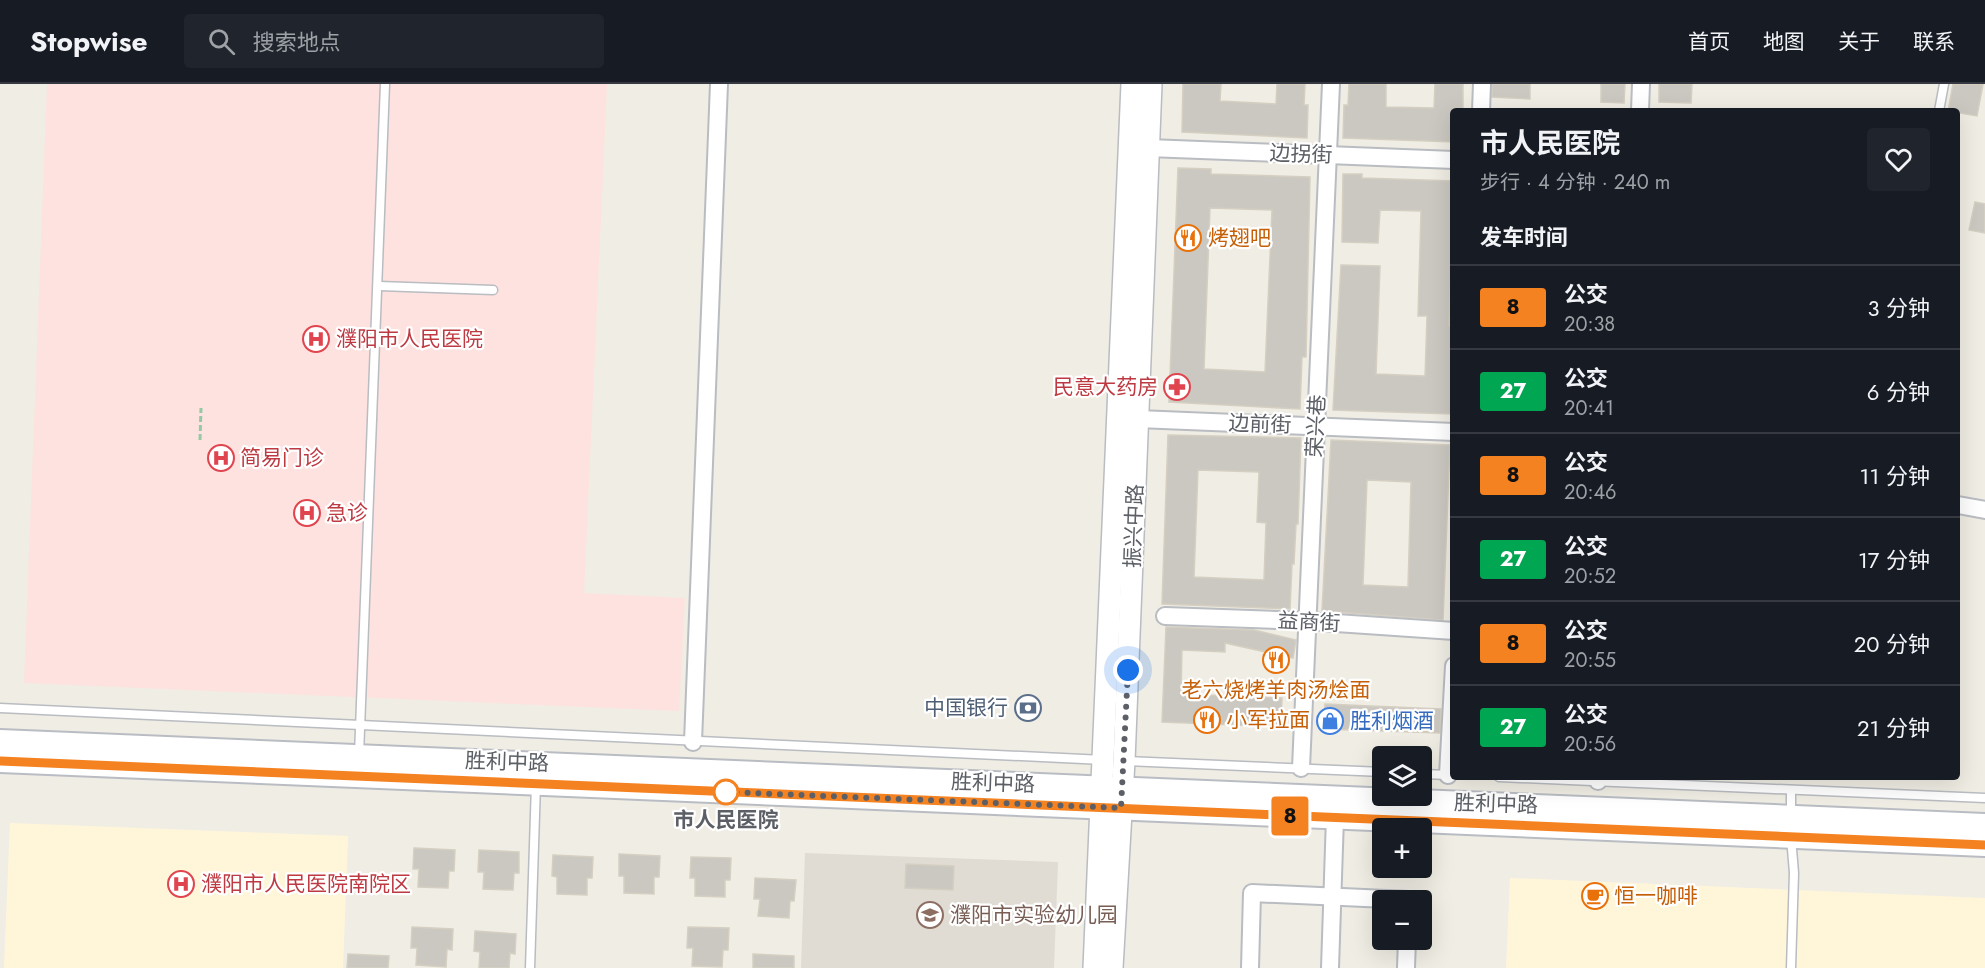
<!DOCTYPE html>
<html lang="zh">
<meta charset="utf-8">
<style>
:root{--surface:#171b24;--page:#20242c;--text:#f1f3f6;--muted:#9ea1a6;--line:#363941}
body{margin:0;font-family:Jost,"Noto Sans SC",sans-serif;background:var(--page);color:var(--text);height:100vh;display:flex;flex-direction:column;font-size:22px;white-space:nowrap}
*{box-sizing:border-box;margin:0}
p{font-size:20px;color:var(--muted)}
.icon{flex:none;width:33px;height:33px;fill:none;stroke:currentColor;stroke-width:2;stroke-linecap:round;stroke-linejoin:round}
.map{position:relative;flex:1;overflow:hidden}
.drawer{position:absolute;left:1450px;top:24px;width:510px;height:672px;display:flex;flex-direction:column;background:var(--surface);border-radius:6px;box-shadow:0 6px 24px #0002}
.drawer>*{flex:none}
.badge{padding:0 12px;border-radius:4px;font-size:21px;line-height:39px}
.buttons{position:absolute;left:1372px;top:662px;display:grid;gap:12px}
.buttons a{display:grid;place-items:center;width:60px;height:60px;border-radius:6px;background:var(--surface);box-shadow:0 6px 24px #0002;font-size:30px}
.you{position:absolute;width:30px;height:30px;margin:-15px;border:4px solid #fff;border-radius:50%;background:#1a73e8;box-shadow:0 0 0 9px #1a73e833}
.map>.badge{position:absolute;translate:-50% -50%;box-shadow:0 0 0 3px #fff}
h2{padding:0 30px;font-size:22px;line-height:54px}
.round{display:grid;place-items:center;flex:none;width:63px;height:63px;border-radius:6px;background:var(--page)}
.headline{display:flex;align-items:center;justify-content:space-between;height:102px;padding:0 30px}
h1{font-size:28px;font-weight:700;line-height:45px}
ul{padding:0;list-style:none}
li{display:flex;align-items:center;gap:18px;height:84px;padding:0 30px;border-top:2px solid var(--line)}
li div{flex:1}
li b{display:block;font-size:22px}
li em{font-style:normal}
li .badge{min-width:66px;font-weight:700;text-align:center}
header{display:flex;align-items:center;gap:36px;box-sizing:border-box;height:84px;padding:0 30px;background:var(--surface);border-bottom:2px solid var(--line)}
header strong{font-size:28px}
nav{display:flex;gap:33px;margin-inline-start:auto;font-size:21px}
.search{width:420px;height:54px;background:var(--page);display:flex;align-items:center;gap:15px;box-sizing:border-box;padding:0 21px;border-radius:6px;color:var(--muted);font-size:22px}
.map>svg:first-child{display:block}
</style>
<header>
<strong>Stopwise</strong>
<div class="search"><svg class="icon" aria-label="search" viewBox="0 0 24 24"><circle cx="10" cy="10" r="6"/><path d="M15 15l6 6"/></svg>搜索地点</div>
<nav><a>首页</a><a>地图</a><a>关于</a><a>联系</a></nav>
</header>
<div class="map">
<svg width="1985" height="884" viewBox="0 0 1985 884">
<rect width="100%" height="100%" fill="#f0ede4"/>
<!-- commercial -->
<g fill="#fff6da">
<polygon points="10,739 348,752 343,884 4,884"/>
<polygon points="1510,794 1985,814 1985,884 1506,884"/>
</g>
<!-- education -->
<polygon fill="#e0dcd3" points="805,769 1058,778 1054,884 801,884"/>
<!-- medical -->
<polygon fill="#fee2df" points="47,0 607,0 584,509 685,514 679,627 24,599"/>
<!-- building -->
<g fill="#cbc8c1" stroke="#d5cfc2" stroke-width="1.5" fill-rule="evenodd">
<polygon points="1183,0 1221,0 1220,17 1276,20 1277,0 1305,0 1304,21 1308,21 1307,54 1182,48"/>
<polygon points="1349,0 1386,0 1386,23 1434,24 1435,0 1463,0 1463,27 1454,27 1454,58 1343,54 1344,21 1348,21"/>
<polygon points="1492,0 1530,0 1530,15 1492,13"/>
<polygon points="1601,0 1625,0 1624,19 1601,18"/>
<polygon points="1659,0 1692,0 1691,19 1659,18"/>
<polygon points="1953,0 1983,0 1977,32 1948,27"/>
<path d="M1178 84 1211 85V90L1310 93 1306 273H1302L1300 325 1169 318ZM1210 124 1272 126 1265 288 1204 285Z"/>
<polygon points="1343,90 1362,90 1362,94 1454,97 1449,242 1454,243 1451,330 1333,326 1341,181 1380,182 1376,290 1425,292 1427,232 1418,232 1421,127 1380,126 1378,159 1342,158"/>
<polygon points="1975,118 1985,120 1985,149 1969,146"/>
<path d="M1168 351 1301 354 1298 440H1296L1294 480H1292L1290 525 1162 520ZM1198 386 1259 388 1257 438 1266 439 1264 496 1194 493Z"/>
<path d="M1331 356 1450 361 1443 536 1322 527ZM1367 396 1411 398 1408 503 1363 501Z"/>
<polygon points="1166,543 1254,546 1296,556 1293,574 1225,559 1225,568 1182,566 1181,610 1282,614 1281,643 1162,638"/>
<polygon points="1325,620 1441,625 1440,649 1324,645"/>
<polygon points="414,764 455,766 454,787 449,787 448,804 418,803 419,785 413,785"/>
<polygon points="479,766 519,768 519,789 514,789 513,806 483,805 484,788 478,788"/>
<polygon points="619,770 660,772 659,793 654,793 654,810 624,809 624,792 619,792"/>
<polygon points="553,771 593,773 592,794 587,794 587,811 557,810 557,793 552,792"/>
<polygon points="691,773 731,774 730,796 725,796 725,813 695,812 695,794 690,794"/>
<polygon points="906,780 954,782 953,806 905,804"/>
<polygon points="755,794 796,796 794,817 790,817 789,834 758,832 760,815 754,815"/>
<polygon points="412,843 453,845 452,866 447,865 446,883 416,881 417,864 411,864"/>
<polygon points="688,843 729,844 728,866 723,866 722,883 692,882 693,864 687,864"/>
<polygon points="475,847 516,850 515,870 510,869 509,884 479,884 480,868 474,867"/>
<polygon points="348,870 389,872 388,884 347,884"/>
<polygon points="753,870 794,872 794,884 753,884"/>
</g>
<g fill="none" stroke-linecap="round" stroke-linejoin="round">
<defs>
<g id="service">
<polyline points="1939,27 1944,0"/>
<polyline points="379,202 493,206"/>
<polyline points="0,624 1104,676"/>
<polyline points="359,671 385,0"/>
<polyline points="1126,677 1383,688"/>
<polyline points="1422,690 1450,691"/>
<polyline points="1499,693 1985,714"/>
<polyline points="1791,731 1791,706"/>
<polyline points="1791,753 1794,789 1791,884"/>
<polyline points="530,884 536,700"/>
</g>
<g id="minor">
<polyline points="1481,27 1482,0"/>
<polyline points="1640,27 1641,0"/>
<polyline points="1148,64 1454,76"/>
<polyline points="1138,335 1454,348"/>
<polyline points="1958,421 1985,426"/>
<polyline points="1165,532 1307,537 1454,547"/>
<polyline points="693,658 719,0"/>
<polyline points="1301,684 1331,0"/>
<polyline points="1448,691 1454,582"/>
<polyline points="1598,697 1598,693"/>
<polyline points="1250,884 1252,809 1409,816"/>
<polyline points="1330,884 1335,733"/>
<polyline points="1406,884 1407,855"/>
</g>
<g id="tertiary">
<polyline points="1094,884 1132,0"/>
<polyline points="1112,884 1124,677 1151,0"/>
</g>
<g id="secondary">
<polyline points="0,657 1985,741"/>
<polyline points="0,677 1985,761"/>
</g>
</defs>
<!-- service casing -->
<use href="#service" stroke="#b9bcc1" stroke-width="11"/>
<!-- minor casing -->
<use href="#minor" stroke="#b9bcc1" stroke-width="20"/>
<!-- tertiary casing -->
<use href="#tertiary" stroke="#b9bcc1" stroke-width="24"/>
<!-- secondary casing -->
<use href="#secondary" stroke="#b9bdc3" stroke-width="26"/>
<!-- path -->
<polyline stroke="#95c9a3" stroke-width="3" stroke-dasharray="6 3" stroke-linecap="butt" points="200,356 201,324"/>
<!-- service -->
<use href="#service" stroke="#fff" stroke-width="8"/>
<!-- minor -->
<use href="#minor" stroke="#fff" stroke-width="16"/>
<!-- tertiary -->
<use href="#tertiary" stroke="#fff" stroke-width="21"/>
<!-- secondary -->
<use href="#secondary" stroke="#fff" stroke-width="22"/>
</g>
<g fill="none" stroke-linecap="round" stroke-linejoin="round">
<defs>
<polyline id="line" points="0,677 1985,761"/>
</defs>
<!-- line casing -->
<use href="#line" stroke="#fff" stroke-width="14"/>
<!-- line -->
<use href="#line" stroke="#f58220" stroke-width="9"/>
<!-- walk -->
<polyline stroke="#5c6066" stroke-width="6" stroke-dasharray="0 10.8" points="726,708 1121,724 1128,586"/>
</g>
<!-- icons -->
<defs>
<symbol id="restaurant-ring" viewBox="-11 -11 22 22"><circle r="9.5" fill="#fff" stroke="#e8710a" stroke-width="1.5"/><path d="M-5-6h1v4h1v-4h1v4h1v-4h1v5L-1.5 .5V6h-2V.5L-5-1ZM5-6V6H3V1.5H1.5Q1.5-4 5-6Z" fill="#e8710a"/></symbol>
<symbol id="hospital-ring" viewBox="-11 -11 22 22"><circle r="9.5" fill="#fff" stroke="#e0444e" stroke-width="1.5"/><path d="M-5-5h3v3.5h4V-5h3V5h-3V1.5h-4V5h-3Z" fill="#e0444e"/></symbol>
<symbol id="pharmacy-ring" viewBox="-11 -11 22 22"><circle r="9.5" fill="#fff" stroke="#e0444e" stroke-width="1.5"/><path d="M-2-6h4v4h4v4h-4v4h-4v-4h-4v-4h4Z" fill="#e0444e"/></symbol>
<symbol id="bank-ring" viewBox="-11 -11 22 22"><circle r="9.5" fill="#fff" stroke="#5c6f8a" stroke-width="1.5"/><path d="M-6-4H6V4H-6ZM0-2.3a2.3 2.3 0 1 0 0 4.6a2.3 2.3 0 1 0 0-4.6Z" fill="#5c6f8a"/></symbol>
<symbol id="shop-ring" viewBox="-11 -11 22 22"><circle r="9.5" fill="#fff" stroke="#3f7fe0" stroke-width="1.5"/><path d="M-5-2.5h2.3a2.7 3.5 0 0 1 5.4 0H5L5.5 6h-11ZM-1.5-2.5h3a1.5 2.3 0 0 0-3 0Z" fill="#3f7fe0"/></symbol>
<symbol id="cafe-ring" viewBox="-11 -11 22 22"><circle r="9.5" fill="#fff" stroke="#e8710a" stroke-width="1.5"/><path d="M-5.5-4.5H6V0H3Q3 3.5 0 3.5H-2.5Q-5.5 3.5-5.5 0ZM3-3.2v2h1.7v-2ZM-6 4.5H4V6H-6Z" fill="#e8710a"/></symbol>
<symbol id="school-ring" viewBox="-11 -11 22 22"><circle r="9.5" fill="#fff" stroke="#8d6e63" stroke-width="1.5"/><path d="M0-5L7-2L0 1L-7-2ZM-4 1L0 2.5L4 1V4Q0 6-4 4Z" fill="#8d6e63"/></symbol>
</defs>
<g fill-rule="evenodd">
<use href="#restaurant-ring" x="1173" y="139" width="30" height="30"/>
<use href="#hospital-ring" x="301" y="240" width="30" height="30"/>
<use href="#pharmacy-ring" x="1162" y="288" width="30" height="30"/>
<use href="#hospital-ring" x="206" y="359" width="30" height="30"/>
<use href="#hospital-ring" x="292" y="414" width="30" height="30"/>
<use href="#restaurant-ring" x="1261" y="561" width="30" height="30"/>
<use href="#bank-ring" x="1013" y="609" width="30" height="30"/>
<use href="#restaurant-ring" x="1192" y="621" width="30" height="30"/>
<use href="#shop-ring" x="1315" y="622" width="30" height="30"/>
<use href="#hospital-ring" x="166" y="785" width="30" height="30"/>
<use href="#cafe-ring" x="1580" y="797" width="30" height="30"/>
<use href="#school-ring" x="915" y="816" width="30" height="30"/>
</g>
<!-- markers -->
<circle fill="#fff" stroke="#f58220" stroke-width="3" cx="726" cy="708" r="12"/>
<g text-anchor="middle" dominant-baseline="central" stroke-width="4.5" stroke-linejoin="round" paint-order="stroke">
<!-- street labels -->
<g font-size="21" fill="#5c6066" stroke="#fff">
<text transform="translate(1301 70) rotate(2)">边拐街</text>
<text transform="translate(1260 340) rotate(2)">边前街</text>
<text transform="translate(1316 342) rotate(-87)">荣兴巷</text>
<text transform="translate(1134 442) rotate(-88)">振兴中路</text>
<text transform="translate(1309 538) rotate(3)">益商街</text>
<text transform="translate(507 678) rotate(2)">胜利中路</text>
<text transform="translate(993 699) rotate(2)">胜利中路</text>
<text transform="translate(1496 720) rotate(2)">胜利中路</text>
</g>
<!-- food labels -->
<g font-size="21" fill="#c56008" stroke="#fff" text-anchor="start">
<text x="1208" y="154">烤翅吧</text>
<text x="1276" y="606" text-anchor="middle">老六烧烤羊肉汤烩面</text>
<text x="1226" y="636">小军拉面</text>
<text x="1614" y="812">恒一咖啡</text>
</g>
<!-- health labels -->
<g font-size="21" fill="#be3a42" stroke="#fff" text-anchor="start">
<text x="336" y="255">濮阳市人民医院</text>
<text x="1158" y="303" text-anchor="end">民意大药房</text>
<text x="240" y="374">简易门诊</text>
<text x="326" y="429">急诊</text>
<text x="201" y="800">濮阳市人民医院南院区</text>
</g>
<!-- service labels -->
<g font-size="21" fill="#4e5e75" stroke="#fff" text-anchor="end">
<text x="1008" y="624">中国银行</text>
</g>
<!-- shop labels -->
<g font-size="21" fill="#366cbe" stroke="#fff" text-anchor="start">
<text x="1350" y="637">胜利烟酒</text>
</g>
<!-- stop labels -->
<g font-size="21" font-weight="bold" fill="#5c6066" stroke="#fff">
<text x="726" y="736">市人民医院</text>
</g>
<!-- education labels -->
<g font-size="21" fill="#785e54" stroke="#fff" text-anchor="start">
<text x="950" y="831">濮阳市实验幼儿园</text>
</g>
</g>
</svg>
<div class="buttons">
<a><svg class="icon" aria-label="layers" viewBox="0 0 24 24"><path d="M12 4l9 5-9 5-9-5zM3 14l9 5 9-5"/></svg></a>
<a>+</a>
<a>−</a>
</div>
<div class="you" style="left:1128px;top:586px"></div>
<b class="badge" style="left:1290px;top:732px;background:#f58220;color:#111">8</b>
<section class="drawer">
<div class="headline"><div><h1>市人民医院</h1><p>步行 · 4 分钟 · 240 m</p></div><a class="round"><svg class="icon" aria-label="heart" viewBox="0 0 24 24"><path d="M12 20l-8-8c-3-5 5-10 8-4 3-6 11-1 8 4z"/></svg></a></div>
<h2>发车时间</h2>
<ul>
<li><span class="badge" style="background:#f58220;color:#111">8</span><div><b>公交</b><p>20:38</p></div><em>3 分钟</em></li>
<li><span class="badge" style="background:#00a651;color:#fff">27</span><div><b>公交</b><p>20:41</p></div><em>6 分钟</em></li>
<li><span class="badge" style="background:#f58220;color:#111">8</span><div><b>公交</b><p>20:46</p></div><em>11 分钟</em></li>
<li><span class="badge" style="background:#00a651;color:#fff">27</span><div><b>公交</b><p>20:52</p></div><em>17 分钟</em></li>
<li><span class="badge" style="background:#f58220;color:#111">8</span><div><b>公交</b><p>20:55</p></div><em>20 分钟</em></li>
<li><span class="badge" style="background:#00a651;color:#fff">27</span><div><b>公交</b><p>20:56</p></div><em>21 分钟</em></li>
</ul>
</section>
</div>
